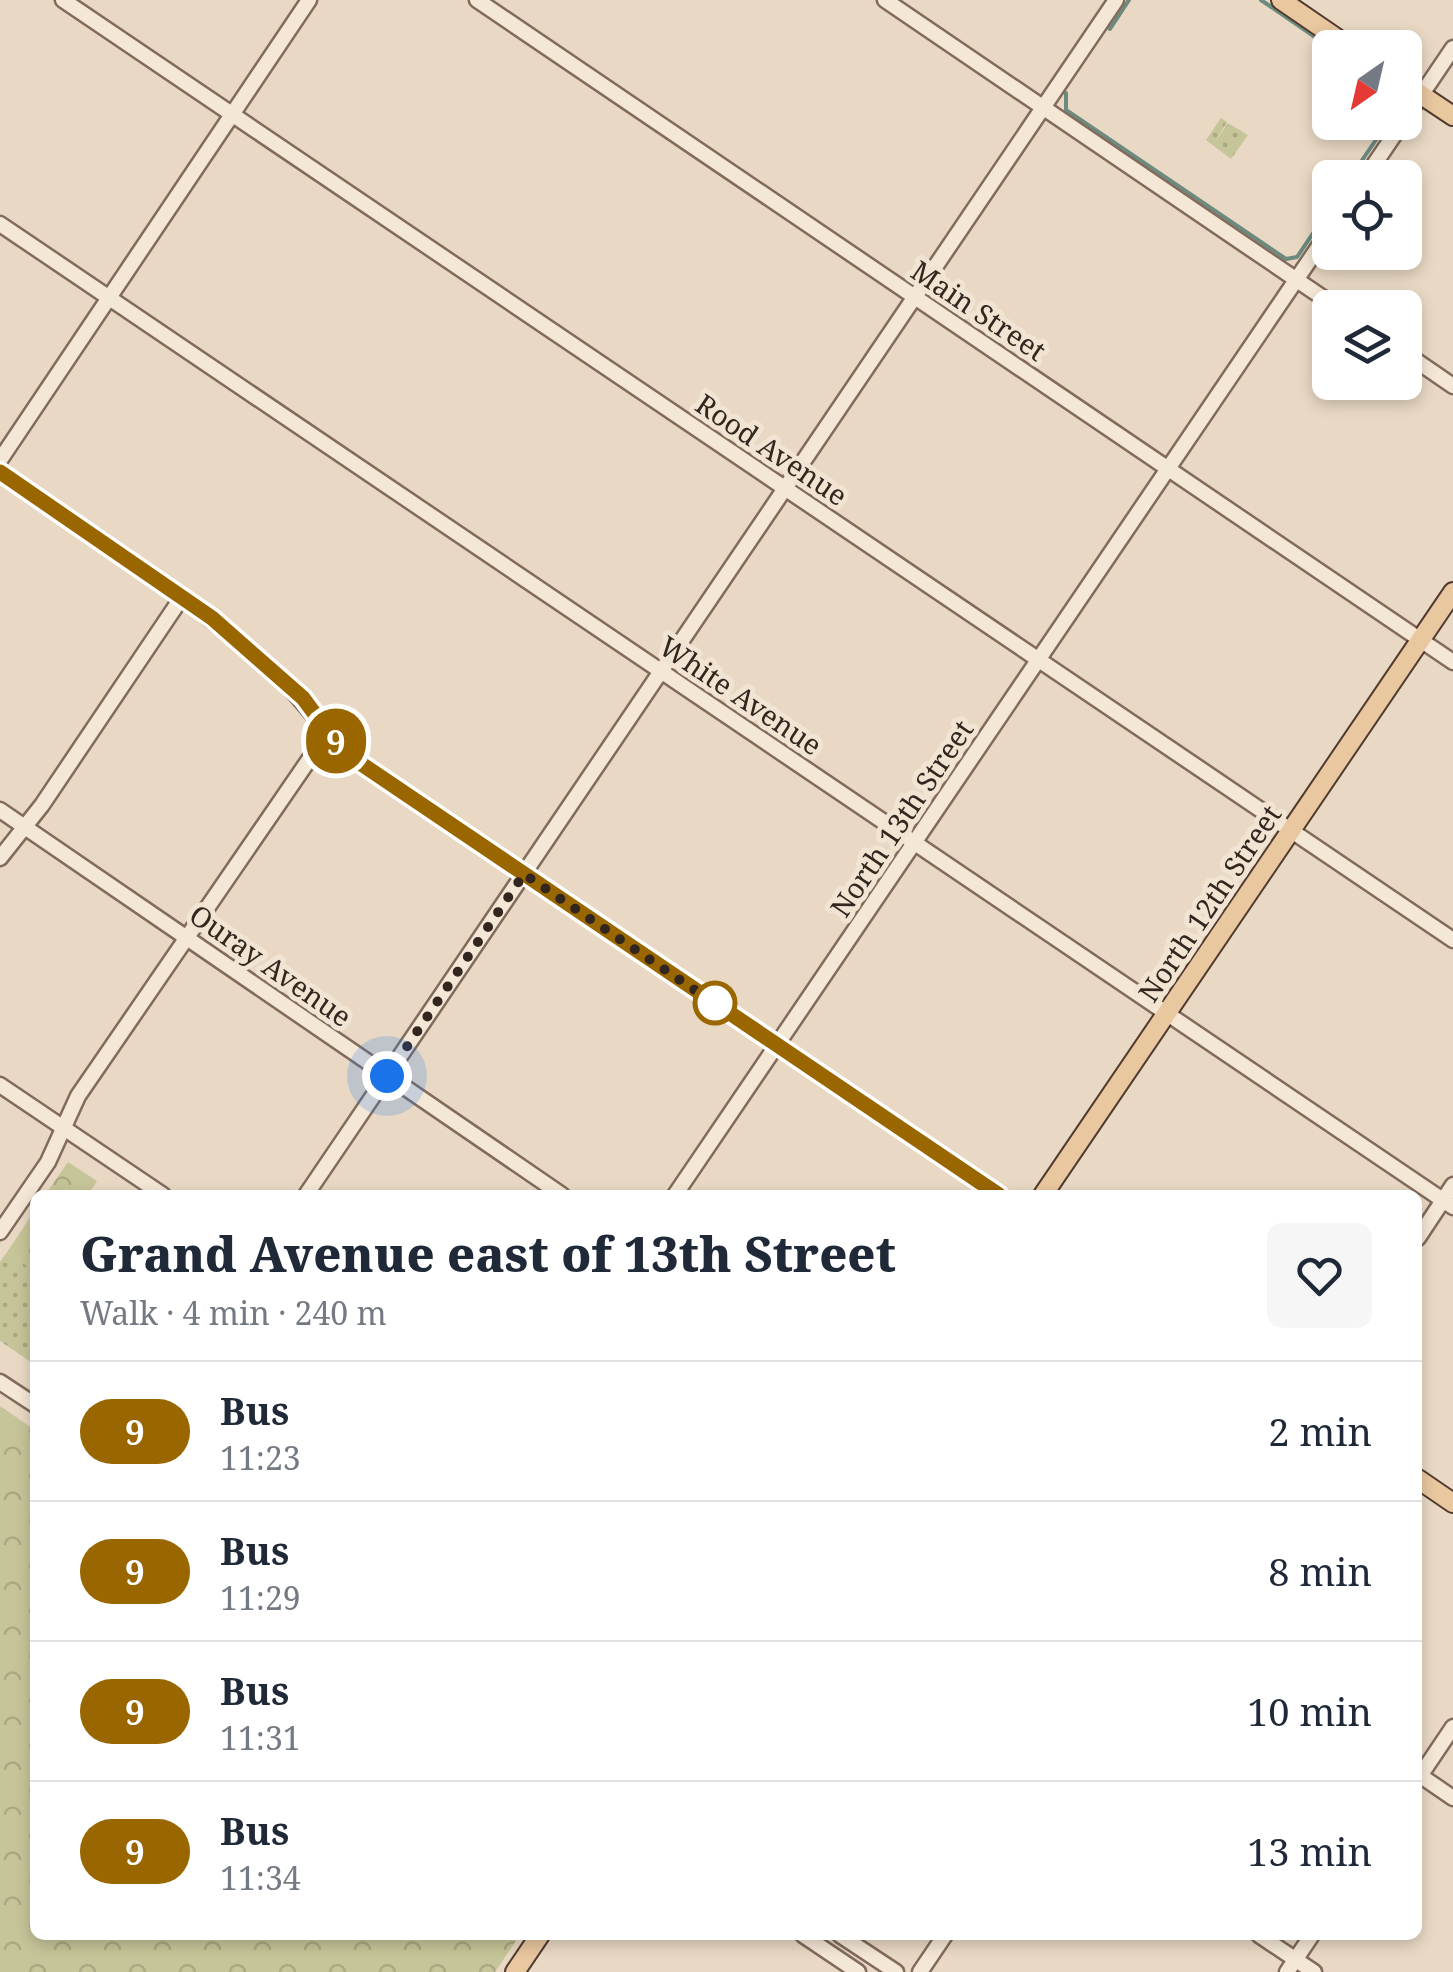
<!DOCTYPE html>
<meta charset="utf-8">
<style>
:root{--surface:#fff;--page:#f6f6f7;--text:#1f2937;--muted:#747a83;--line:#e0e1e3}
body{margin:0;font-family:"Noto Serif",serif;background:var(--page);color:var(--text);height:100vh;display:flex;flex-direction:column;font-size:38px;white-space:nowrap}
*{box-sizing:border-box;margin:0}
p{font-size:32px;color:var(--muted)}
.icon{flex:none;width:55px;height:55px;fill:none;stroke:currentColor;stroke-width:2;stroke-linecap:round;stroke-linejoin:round}
.map{position:relative;flex:1;overflow:hidden}
.details{position:absolute;left:30px;top:1190px;width:1392px;height:750px;display:flex;flex-direction:column;background:var(--surface);border-radius:15px;box-shadow:0 5px 15px #0003}
.details>*{flex:none}
.badge{padding:0 20px;border-radius:32px;font-size:35px;line-height:65px}
.needle{width:65px;rotate:214deg}
.buttons{position:absolute;left:1312px;top:30px;display:grid;gap:20px}
.buttons a{display:grid;place-items:center;width:110px;height:110px;border-radius:15px;background:var(--surface);box-shadow:0 5px 15px #0003;font-size:50px}
.you{position:absolute;width:50px;height:50px;margin:-25px;border:8px solid #fff;border-radius:50%;background:#1a73e8;box-shadow:0 0 0 15px #1a73e833}
.map>.badge{position:absolute;translate:-50% -50%;box-shadow:0 0 0 5px #fff}
.round{display:grid;place-items:center;flex:none;width:105px;height:105px;border-radius:15px;background:var(--page)}
.head{display:flex;align-items:center;justify-content:space-between;height:170px;padding:0 50px}
h1{font-size:48px;font-weight:800;line-height:75px}
ul{padding:0;list-style:none}
li{display:flex;align-items:center;gap:30px;height:140px;padding:0 50px;border-top:2px solid var(--line)}
li div{flex:1}
li b{display:block;font-size:38px}
li em{font-style:normal}
li .badge{min-width:110px;font-weight:700;text-align:center}
.map>svg:first-child{display:block}
</style>
<div class="map">
<svg width="1453" height="1972" viewBox="0 0 1453 1972">
<defs>
<pattern id="grass-dots" width="8" height="8" patternUnits="userSpaceOnUse" patternTransform="scale(2.5)"><rect width="8" height="8" fill="#c6c599"/><path d="M2 2h.1M6 6h.1" fill="none" stroke="#aba983" stroke-width="1.8" stroke-linecap="round"/></pattern>
<pattern id="park-crowns" width="20" height="18" patternUnits="userSpaceOnUse" patternTransform="scale(2.5)"><rect width="20" height="18" fill="#c6c599"/><path d="M2 6a3 3 0 1 1 6 0M12 15a3 3 0 1 1 6 0" fill="none" stroke="#aba983"/></pattern>
</defs>
<rect width="100%" height="100%" fill="#e9d9c4"/>
<!-- grass -->
<g fill="url(#grass-dots)">
<polygon points="1221,118 1227,122 1214,144 1228,123 1248,135 1231,159 1206,140"/>
<polygon points="7,1252 35,1271 35,1365 0,1341 0,1262"/>
</g>
<!-- park -->
<g fill="url(#park-crowns)">
<polygon points="68,1162 97,1181 88,1195 45,1195"/>
<polygon points="35,1210 35,1271 7,1252"/>
<polygon points="0,1406 35,1430 35,1935 520,1935 495,1972 0,1972"/>
</g>
<g fill="none" stroke-linecap="round" stroke-linejoin="round">
<!-- stream -->
<g stroke="#6d8a7f" stroke-width="4">
<polyline points="1261,0 1331,48"/>
<polyline points="1110,29 1129,0"/>
<polyline points="1066,93 1066,110 1286,259 1297,257 1330,208"/>
<polyline points="1350,178 1388,122"/>
</g>
<defs>
<g id="minor">
<polyline points="63,0 1453,940"/>
<polyline points="477,0 1453,662"/>
<polyline points="885,0 1338,308"/>
<polyline points="1405,119 1453,48"/>
<polyline points="1365,178 1403,122"/>
<polyline points="0,224 1453,1207"/>
<polyline points="1405,353 1453,386"/>
<polyline points="0,460 309,0"/>
<path d="M0 472C91 533 183 593 266 664 301 694 324 735 361 763L999 1195"/>
<polyline points="0,810 562,1195"/>
<polyline points="0,858 42,805 182,597"/>
<polyline points="0,1085 163,1195"/>
<polyline points="306,1195 1116,0"/>
<polyline points="675,1195 1330,230"/>
<polyline points="0,1232 48,1162 78,1096 328,732"/>
<polyline points="1418,1238 1453,1185"/>
<polyline points="0,1382 35,1405"/>
<polyline points="1418,1774 1453,1798"/>
<polyline points="1418,1779 1453,1727"/>
<polyline points="803,1935 858,1972"/>
<polyline points="840,1935 896,1972"/>
<polyline points="1259,1935 1314,1972"/>
<polyline points="920,1972 945,1935"/>
<polyline points="1287,1972 1312,1935"/>
</g>
<g id="major">
<polyline points="1281,0 1351,48"/>
<polyline points="1405,84 1453,116"/>
<polyline points="1043,1195 1453,592"/>
<polyline points="1418,1479 1453,1503"/>
<polyline points="515,1972 540,1935"/>
</g>
</defs>
<!-- minor casing -->
<use href="#minor" stroke="#826b5c" stroke-width="19"/>
<!-- major casing -->
<use href="#major" stroke="#503a30" stroke-width="22"/>
<!-- minor -->
<use href="#minor" stroke="#f5e7d6" stroke-width="14"/>
<!-- major -->
<use href="#major" stroke="#e9c79f" stroke-width="18"/>
</g>
<g fill="none" stroke-linecap="round" stroke-linejoin="round">
<defs>
<polyline id="line" points="0,472 212,618 303,698 340,748 360,763 999,1195"/>
</defs>
<!-- line casing -->
<use href="#line" stroke="#fff" stroke-width="22"/>
<!-- line -->
<use href="#line" stroke="#960" stroke-width="15"/>
<!-- walk -->
<polyline stroke="#33261f" stroke-width="10" stroke-dasharray="0 18" points="387,1076 524,874 727,1012 715,1003"/>
</g>
<!-- markers -->
<circle fill="#fff" stroke="#960" stroke-width="5" cx="715" cy="1003" r="20"/>
<g text-anchor="middle" dominant-baseline="central" stroke-width="10" stroke-linejoin="round" paint-order="stroke">
<!-- street labels -->
<g font-size="28" fill="#33261f" stroke="#f1e4d3">
<text transform="translate(979 310) rotate(34)">Main Street</text>
<text transform="translate(772 449) rotate(34)">Rood Avenue</text>
<text transform="translate(741 695) rotate(34)">White Avenue</text>
<text transform="translate(901 818) rotate(-56)">North 13th Street</text>
<text transform="translate(1209 903) rotate(-56)">North 12th Street</text>
<text transform="translate(271 965) rotate(35)">Ouray Avenue</text>
</g>
</g>
</svg>
<div class="buttons">
<a><svg class="needle" viewBox="-14 -14 28 28"><path d="M0-13l5 13h-10z" fill="#e53935"/><path d="M0 13l5-13h-10z" fill="#747a83"/></svg></a>
<a><svg class="icon" aria-label="locate" viewBox="0 0 24 24"><circle cx="12" cy="12" r="6"/><path d="M12 2v4M12 18v4M2 12h4M18 12h4"/></svg></a>
<a><svg class="icon" aria-label="layers" viewBox="0 0 24 24"><path d="M12 4l9 5-9 5-9-5zM3 14l9 5 9-5"/></svg></a>
</div>
<div class="you" style="left:387px;top:1076px"></div>
<b class="badge" style="left:336px;top:741px;background:#960;color:#fff">9</b>
<section class="details">
<div class="head"><div><h1>Grand Avenue east of 13th Street</h1><p>Walk · 4 min · 240 m</p></div><a class="round"><svg class="icon" aria-label="heart" viewBox="0 0 24 24"><path d="M12 20l-8-8c-3-5 5-10 8-4 3-6 11-1 8 4z"/></svg></a></div>
<ul>
<li><span class="badge" style="background:#960;color:#fff">9</span><div><b>Bus</b><p>11:23</p></div><em>2 min</em></li>
<li><span class="badge" style="background:#960;color:#fff">9</span><div><b>Bus</b><p>11:29</p></div><em>8 min</em></li>
<li><span class="badge" style="background:#960;color:#fff">9</span><div><b>Bus</b><p>11:31</p></div><em>10 min</em></li>
<li><span class="badge" style="background:#960;color:#fff">9</span><div><b>Bus</b><p>11:34</p></div><em>13 min</em></li>
</ul>
</section>
</div>
